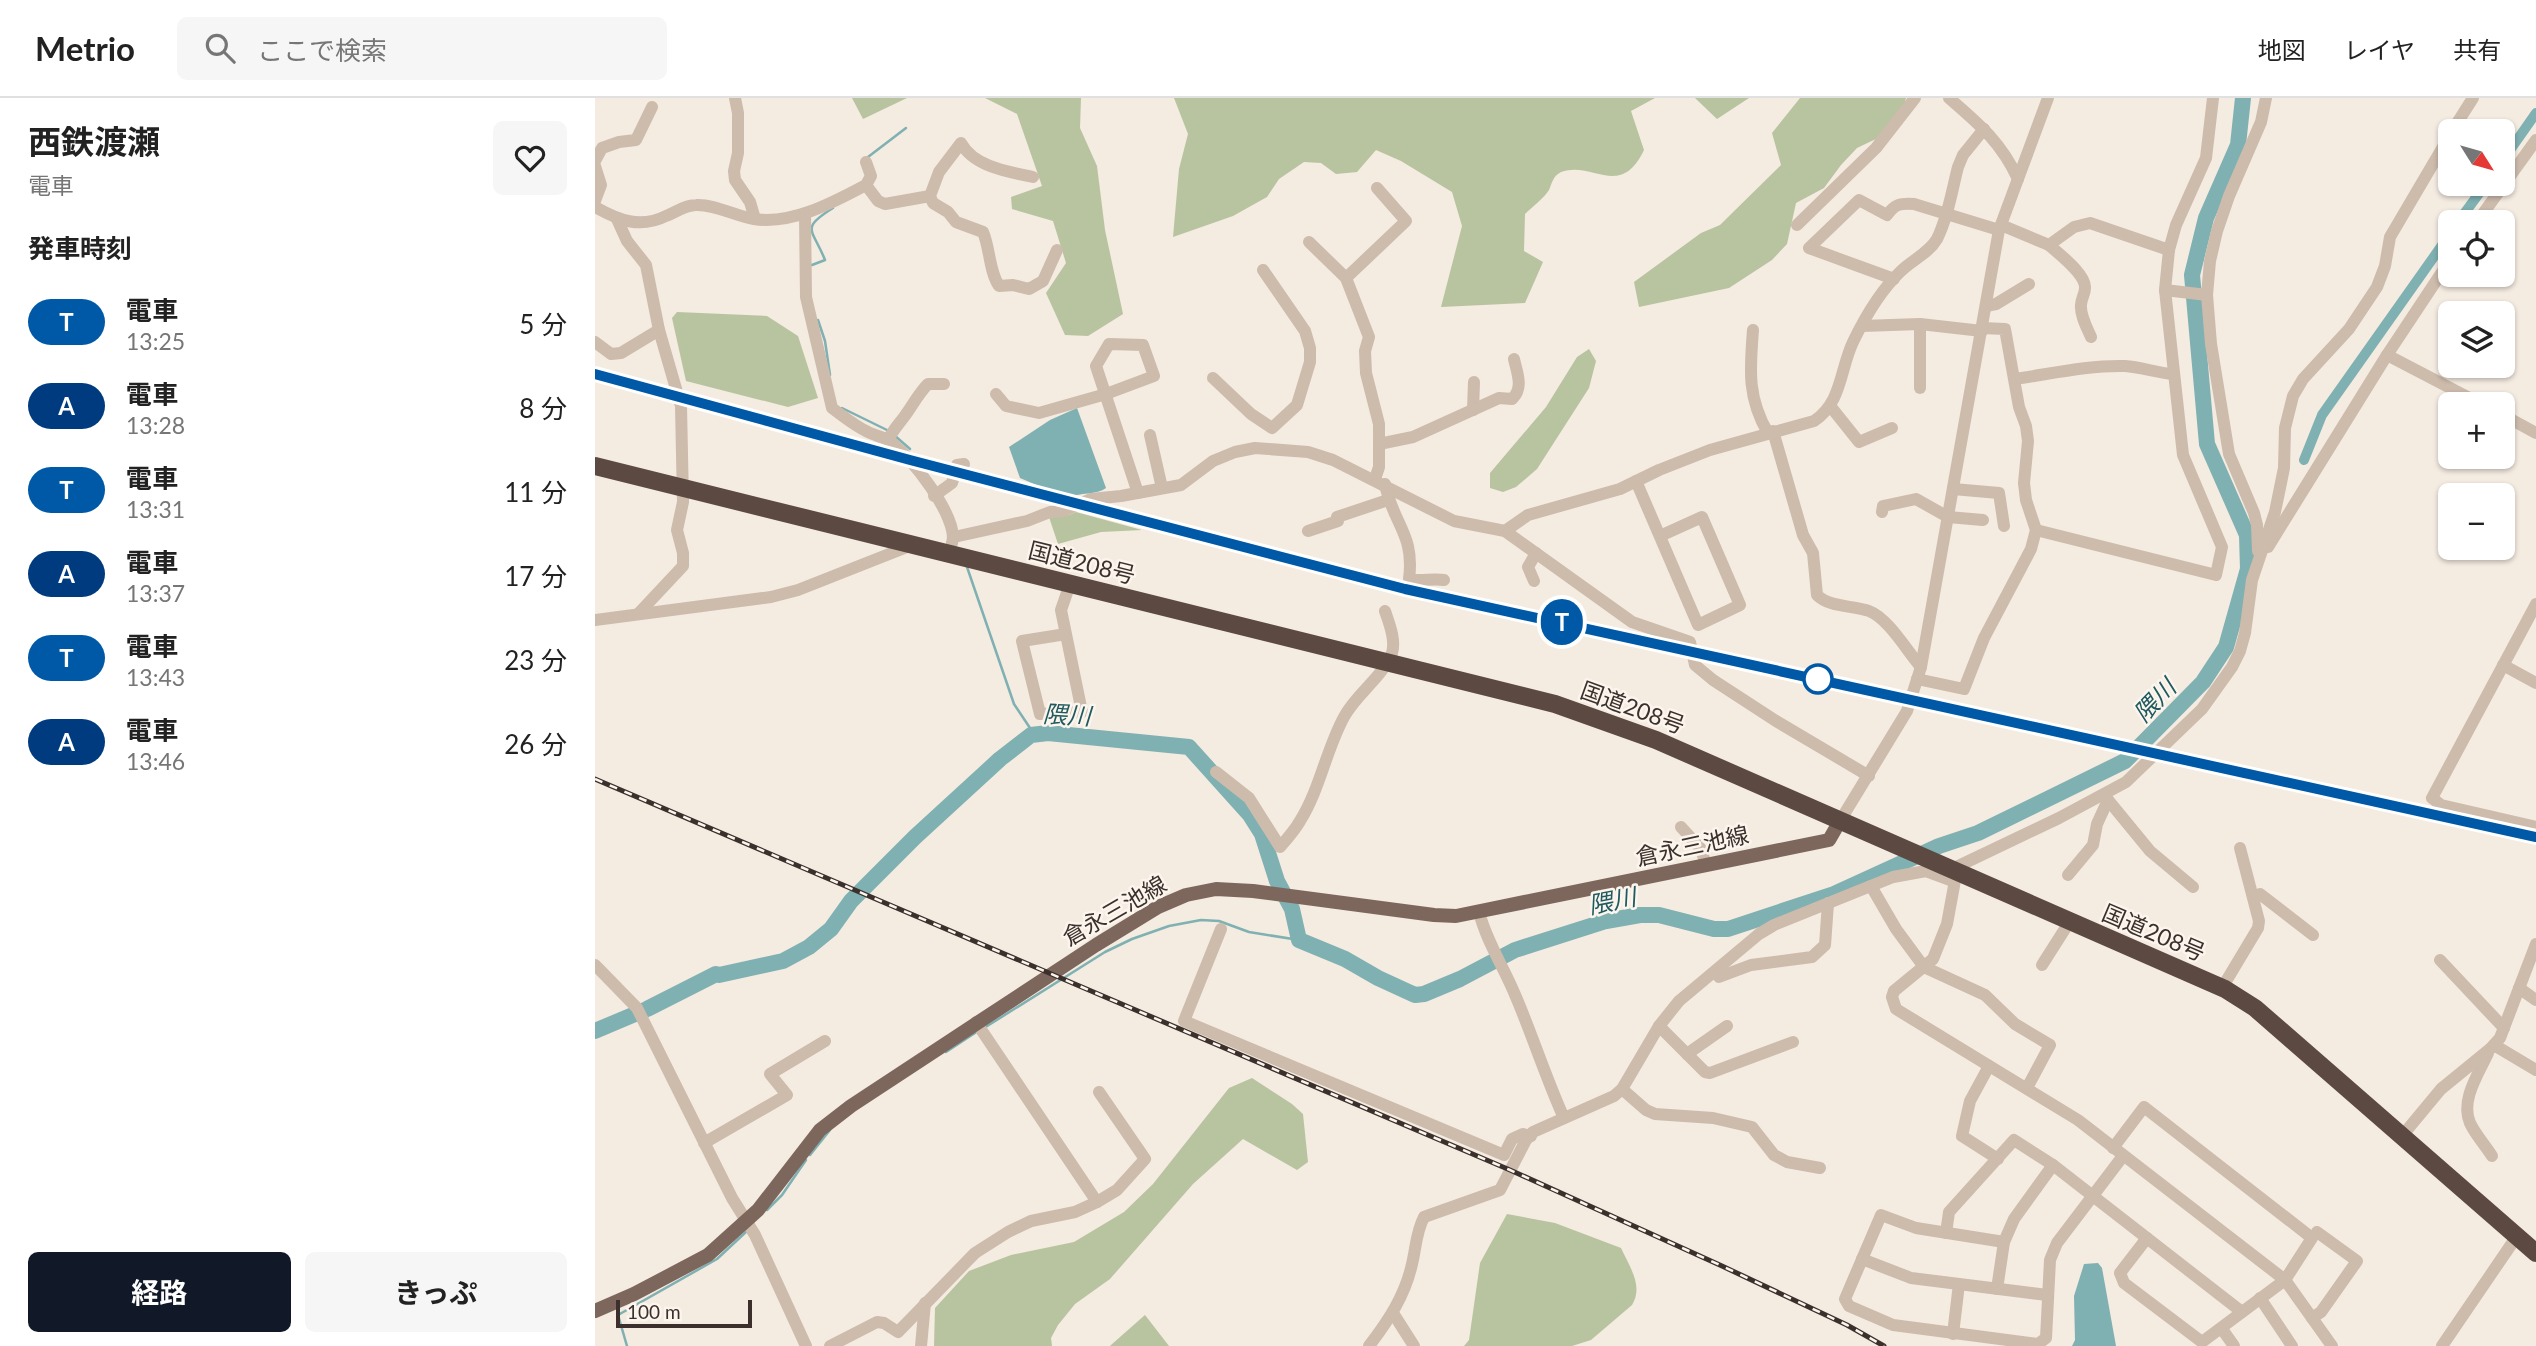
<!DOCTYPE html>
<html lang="ja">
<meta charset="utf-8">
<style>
:root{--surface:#fff;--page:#f6f6f6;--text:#222;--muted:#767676;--line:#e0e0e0;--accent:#111827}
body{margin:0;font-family:Lato,"Noto Sans JP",sans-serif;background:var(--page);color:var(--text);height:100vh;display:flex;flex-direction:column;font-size:26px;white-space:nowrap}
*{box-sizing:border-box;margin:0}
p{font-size:23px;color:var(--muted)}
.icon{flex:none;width:38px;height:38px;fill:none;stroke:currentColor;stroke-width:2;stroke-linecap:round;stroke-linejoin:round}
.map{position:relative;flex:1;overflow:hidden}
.sheet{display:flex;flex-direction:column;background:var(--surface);width:595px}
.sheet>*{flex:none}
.badge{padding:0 14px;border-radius:23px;font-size:24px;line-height:46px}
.needle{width:46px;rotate:127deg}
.buttons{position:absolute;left:1843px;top:21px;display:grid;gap:14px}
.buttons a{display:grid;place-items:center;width:77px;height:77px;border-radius:10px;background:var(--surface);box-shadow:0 2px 5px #0004;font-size:35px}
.scale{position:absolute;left:21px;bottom:18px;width:136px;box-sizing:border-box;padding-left:7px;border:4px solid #3b302b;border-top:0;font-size:19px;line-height:24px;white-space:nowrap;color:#3b302b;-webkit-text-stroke:5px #fbf5ee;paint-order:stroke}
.map>.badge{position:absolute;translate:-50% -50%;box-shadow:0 0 0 4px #fff}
h2{padding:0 28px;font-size:26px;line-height:63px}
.round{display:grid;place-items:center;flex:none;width:74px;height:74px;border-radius:10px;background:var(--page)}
.headline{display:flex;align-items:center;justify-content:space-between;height:119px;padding:0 28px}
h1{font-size:33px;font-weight:700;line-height:52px}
.cta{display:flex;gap:14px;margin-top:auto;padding:14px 28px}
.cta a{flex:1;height:80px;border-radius:10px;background:var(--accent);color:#fff;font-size:28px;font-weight:700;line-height:80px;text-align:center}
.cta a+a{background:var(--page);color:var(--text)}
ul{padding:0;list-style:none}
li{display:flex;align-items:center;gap:21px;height:84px;padding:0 28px}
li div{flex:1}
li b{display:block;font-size:26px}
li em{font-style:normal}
li .badge{min-width:77px;font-weight:700;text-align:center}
header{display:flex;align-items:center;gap:42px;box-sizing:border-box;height:98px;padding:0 35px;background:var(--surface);border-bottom:2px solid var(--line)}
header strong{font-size:33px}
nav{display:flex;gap:38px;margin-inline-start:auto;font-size:24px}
.search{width:490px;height:63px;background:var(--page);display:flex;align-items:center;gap:18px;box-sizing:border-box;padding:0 24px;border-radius:10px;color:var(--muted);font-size:26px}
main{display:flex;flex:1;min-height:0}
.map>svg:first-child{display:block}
</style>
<header>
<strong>Metrio</strong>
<div class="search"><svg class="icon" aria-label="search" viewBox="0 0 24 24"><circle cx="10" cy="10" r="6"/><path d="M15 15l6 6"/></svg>ここで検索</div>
<nav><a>地図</a><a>レイヤ</a><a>共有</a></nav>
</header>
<main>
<section class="sheet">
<div class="headline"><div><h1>西鉄渡瀬</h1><p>電車</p></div><a class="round"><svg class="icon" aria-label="heart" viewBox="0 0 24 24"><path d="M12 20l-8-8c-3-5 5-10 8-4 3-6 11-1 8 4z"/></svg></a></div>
<h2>発車時刻</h2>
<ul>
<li><span class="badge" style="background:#0059a6;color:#fff">T</span><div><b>電車</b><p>13:25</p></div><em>5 分</em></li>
<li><span class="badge" style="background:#003b80;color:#fff">A</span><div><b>電車</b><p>13:28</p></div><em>8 分</em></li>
<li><span class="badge" style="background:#0059a6;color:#fff">T</span><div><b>電車</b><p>13:31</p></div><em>11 分</em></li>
<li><span class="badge" style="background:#003b80;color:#fff">A</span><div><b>電車</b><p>13:37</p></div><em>17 分</em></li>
<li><span class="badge" style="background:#0059a6;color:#fff">T</span><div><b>電車</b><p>13:43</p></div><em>23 分</em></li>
<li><span class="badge" style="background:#003b80;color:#fff">A</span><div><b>電車</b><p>13:46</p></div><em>26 分</em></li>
</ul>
<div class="cta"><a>経路</a><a>きっぷ</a></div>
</section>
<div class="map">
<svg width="1941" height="1248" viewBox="0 0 1941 1248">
<rect width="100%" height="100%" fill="#f4ebe1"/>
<!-- green -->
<g fill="#b8c4a0">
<polygon points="257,0 312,0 268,21"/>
<polygon points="390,0 486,0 485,30 502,68 510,132 528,216 493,238 470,237 451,195 471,165 458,123 417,111 416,99 447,88 422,16"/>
<path d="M579 0H1060L1036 13 1049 52C1025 102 998 62 966 74 958 78 957 85 954 92 949 100 937 109 930 116L929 153 948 164 930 205 846 209 867 128 857 94 806 63 781 52 762 74 741 76 726 65 709 64 684 81 672 99 638 118 578 139 584 71 593 36Z"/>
<polygon points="1100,0 1154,0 1122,21"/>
<polygon points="1205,0 1311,0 1308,10 1283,40 1262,50 1246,67 1229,90 1201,105 1192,146 1177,162 1134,190 1044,209 1039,184 1106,135 1125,127 1186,67 1177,35"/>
<polygon points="82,214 172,218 203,238 223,300 193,309 91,283 77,220"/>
<polygon points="994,251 1001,263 994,290 942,371 921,389 908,394 895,390 895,375 951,309 982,259"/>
<polygon points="481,414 547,432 506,434 463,446 454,419 474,417"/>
<polygon points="657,980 697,1006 708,1016 713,1064 702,1072 648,1041 598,1086 515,1181 480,1206 463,1227 456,1240 457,1248 339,1248 340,1210 374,1173 416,1157 479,1144 529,1114 558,1086 634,990"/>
<path d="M912 1116 960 1125 1026 1150C1034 1168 1049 1188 1037 1207L996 1242 977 1248H869L874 1242 885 1165Z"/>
<polygon points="550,1217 574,1248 515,1248 516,1247"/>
</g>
<!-- water -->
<g fill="#7fb0b2">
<path d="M482 310 511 390C502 397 485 394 472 400L425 380 414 349 455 322Z"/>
<polygon points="1503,1165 1507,1170 1521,1248 1477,1248 1480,1242 1479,1198 1489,1166"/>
</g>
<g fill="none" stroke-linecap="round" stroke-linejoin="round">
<!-- stream -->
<g stroke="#7fb0b2" stroke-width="2.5">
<polyline points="273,59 311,30"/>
<path d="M217 167 230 162C218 131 204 131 238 110"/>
<polyline points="223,222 230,243 235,277"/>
<polyline points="247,310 294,333"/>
<polyline points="299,337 315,351"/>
<polyline points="372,469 419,606 439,636"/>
<polyline points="389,930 510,854 537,841 574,828 606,822 624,823 654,834 704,842"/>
<polyline points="351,954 383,933"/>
<polyline points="215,1057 235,1032"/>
<polyline points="172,1112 187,1097 211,1062"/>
<polyline points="32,1248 23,1217 122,1161 153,1132"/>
</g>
<!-- canal -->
<g stroke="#7fb0b2" stroke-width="10">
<polyline points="1908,62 1941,15"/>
<polyline points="1863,124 1891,86"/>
<polyline points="1709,362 1727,317 1855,136"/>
</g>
<!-- river -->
<polyline stroke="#7fb0b2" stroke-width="16" points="0,933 52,911 121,876 124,877 188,863 214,849 236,831 256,803 320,739 405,661 436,637 453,635 594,649 655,717 667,736 682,783 697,811 704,842 750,861 783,880 820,897 829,896 865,881 920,852 1011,823 1045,817 1064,817 1119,831 1133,831 1239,796 1344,748 1383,735 1530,663 1608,584 1631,549 1653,471 1652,437 1612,346 1597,177 1611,120 1643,47 1648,0"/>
<!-- minor -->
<g stroke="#cdbbac" stroke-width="12">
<polyline points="140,0 143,15 143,55 139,73 140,82 155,104 160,121"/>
<path d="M1354 0C1384 26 1406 44 1423 81"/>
<polyline points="1857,33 1878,0"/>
<polyline points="0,63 7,50 24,44 41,42 57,9"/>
<polyline points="0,68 6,87 0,103"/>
<path d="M438 79C414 74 379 69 366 45L344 74 335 98 338 105 353 114 361 124 388 134C395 150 394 173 404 188L418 187 434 191 448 183 462 152"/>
<polyline points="271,87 283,103 290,106 335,98"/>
<path d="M0 109C23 122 45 131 71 118 81 114 90 107 101 107 120 106 140 118 159 121 197 127 239 104 271 87L276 78 271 64"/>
<path d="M210 116 211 199 237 310C248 318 260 328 273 334 279 337 287 339 293 342 314 355 365 421 357 445"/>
<polyline points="22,121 32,143 51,167 64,232 86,308 88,404 82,432 88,455 88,468 43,516"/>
<polyline points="1882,124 1941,42"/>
<polyline points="1202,127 1281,50 1320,0"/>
<polyline points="1406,127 1454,147 1479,129 1495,125 1574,152"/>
<polyline points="714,144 751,180 774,239 770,253 771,275 784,326 784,369 780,381"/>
<path d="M1454 147C1464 156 1491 176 1490 190 1490 196 1486 201 1486 207 1485 217 1492 230 1496 239"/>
<polyline points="751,180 811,123 782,90"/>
<path d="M1299 181 1214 150 1264 102 1292 117C1300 106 1305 105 1319 106L1404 132"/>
<polyline points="1570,192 1612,197"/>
<polyline points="1391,208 1401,206 1434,186"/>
<polyline points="1267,228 1325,226 1387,233"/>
<path d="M1158 232C1155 271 1152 299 1173 335"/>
<polyline points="0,244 16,256 26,255 64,232"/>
<polyline points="1792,257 1886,306"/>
<polyline points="618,280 656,316 677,330 702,307 715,264 715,250 710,233 668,172"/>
<path d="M1420 281C1455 276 1494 267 1530 268 1546 269 1562 275 1578 276"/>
<polyline points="1325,290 1325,226"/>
<polyline points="401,296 411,308 444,315 511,296 559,278 548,247 514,246 501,268 543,395"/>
<polyline points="1236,309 1264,344 1297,330"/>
<polyline points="878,312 879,284"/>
<polyline points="1908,317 1941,335"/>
<path d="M1178 333 1208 437 1218 455 1222 497C1235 510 1258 507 1274 513 1293 520 1312 553 1326 569"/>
<polyline points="555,337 567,390"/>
<path d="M293 342C298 332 303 327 309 319 318 307 323 296 333 286H349"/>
<path d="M784 346 818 339 904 300 917 301C929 290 922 275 919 261"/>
<polyline points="1041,383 1103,527 1145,507 1107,419 1065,438"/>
<path d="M790 386C798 426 820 436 814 481 826 484 836 480 849 482"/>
<polyline points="1358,391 1404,395 1409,428"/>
<polyline points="339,398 357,385 362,367 369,366"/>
<polyline points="1287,414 1288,408 1321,401 1353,419 1388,422"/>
<polyline points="1441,432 1621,477 1627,449 1588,357 1570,192 1574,152 1581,127 1611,60 1618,0"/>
<polyline points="713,433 743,423 742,419 793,402"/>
<path d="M910 433 933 417 1025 391 1064 372 1115 352 1219 323C1247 305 1245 271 1258 244 1270 219 1286 192 1306 173 1317 162 1334 155 1342 141 1353 119 1357 92 1363 69L1368 57 1389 31"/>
<polyline points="359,439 432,423 455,414 468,413 496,401 526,398 586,387 618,363 640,354 660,350 713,354 738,362 859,423 910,433 1037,524 1095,544 1100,567 1118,582 1181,623 1274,678"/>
<polyline points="1673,449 1792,257 1855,162"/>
<polyline points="1663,453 1662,427 1659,415 1634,356 1616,246 1612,197 1615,163 1622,133 1634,98 1666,24 1671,0"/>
<polyline points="939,483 933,469 941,455"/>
<polyline points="1941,506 1837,700 1846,707 1941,729"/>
<polyline points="0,522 176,499 203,492 317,447"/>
<polyline points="471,536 427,543 445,616 487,614 466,512 475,486"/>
<polyline points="1908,567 1941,585"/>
<polyline points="1322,581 1369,591 1389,540 1436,451 1441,432 1431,402 1429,385 1433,343 1431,328 1424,309 1410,231 1387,230"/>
<path d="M621 674 654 700 685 749C692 741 700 732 705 723 725 691 731 652 749 619 761 596 787 580 797 555 801 542 794 525 790 513"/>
<polyline points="1509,697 1555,753 1598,789"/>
<polyline points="1245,723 1312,613 1326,569 1404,132 1453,0"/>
<polyline points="1086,729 1106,751 1111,767"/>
<polyline points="1355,772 1464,720 1531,684 1607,611 1637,569 1645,553 1650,535 1657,482 1680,414 1689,370 1690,330 1698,298 1708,281 1754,231 1782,189 1790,168 1795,139 1855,37"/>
<polyline points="1361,777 1352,826 1338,861 1299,893 1297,899 1301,911 1483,1022 1690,1182 1737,1248"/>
<polyline points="1473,777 1498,747 1502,726 1513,702"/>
<polyline points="1276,788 1301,831 1329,869 1390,897 1420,926 1455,947 1432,990"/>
<polyline points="1658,799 1665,796 1718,837"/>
<path d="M884 814C892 845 909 869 921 899 938 939 951 980 969 1020"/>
<polyline points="626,831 589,923 909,1057 917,1041 928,1036 936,1038"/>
<polyline points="1845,862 1909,930"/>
<polyline points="0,867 42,910 137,1100 160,1137 211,1248"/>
<polyline points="1447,867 1475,823"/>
<polyline points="1121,875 1124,879 1156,867 1217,859 1230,847 1233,805"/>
<polyline points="1627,890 1663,830 1664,823 1645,750"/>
<polyline points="1924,890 1941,902"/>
<polyline points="381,924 502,1104"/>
<polyline points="1064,928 1110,974 1115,975 1198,944"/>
<polyline points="1899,947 1941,972"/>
<path d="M1893 955C1884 975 1865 1002 1875 1025 1880 1036 1890 1047 1897 1058"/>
<polyline points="1092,956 1132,928"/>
<polyline points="1394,968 1375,1003 1367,1038 1403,1061"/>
<polyline points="1027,991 1051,1012 1060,1016 1118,1020 1157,1029 1179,1057 1192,1064 1225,1070"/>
<polyline points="1807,1038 1846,991 1895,951 1905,940 1941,846"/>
<polyline points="109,1045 192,997 175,976 230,943"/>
<polyline points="1518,1050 1549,1009 1717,1140 1690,1182 1607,1244 1529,1185 1525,1175 1552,1140"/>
<polyline points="1351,1135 1354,1114 1419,1042 1458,1067 1647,1214"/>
<polyline points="1409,1144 1321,1130 1286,1117 1250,1201 1254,1208 1298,1227 1443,1246 1451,1240 1455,1162 1462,1145 1528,1058"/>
<polyline points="1267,1161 1316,1180 1452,1197"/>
<polyline points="1402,1191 1409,1144 1419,1121 1458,1067"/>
<polyline points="1665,1200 1697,1248"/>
<polyline points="798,1215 819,1248"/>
<polyline points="1717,1220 1726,1214 1762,1163 1722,1134"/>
<polyline points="1627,1231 1639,1248"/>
<polyline points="1358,1236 1364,1186"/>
<polyline points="235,1248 282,1224 289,1225 303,1234 380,1155 413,1134 436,1123 480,1114 502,1104 522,1092 550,1061 504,994"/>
<polyline points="326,1248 330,1205"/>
<path d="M774 1248C793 1223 810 1198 817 1166 821 1150 821 1134 829 1119L905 1092 931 1042 938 1034 1019 998 1027 991 1064 928 1084 903 1164 836 1179 827 1298 779 1331 773 1358 783"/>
<polyline points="1847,1248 1922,1138"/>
</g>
<!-- major -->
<polyline stroke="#7d675c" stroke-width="14" points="0,1213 39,1196 113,1157 163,1112 225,1032 256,1008 501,847 563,809 591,797 621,791 658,793 839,817 861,818 1234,742 1245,723"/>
<!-- highway -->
<polyline stroke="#5c4a42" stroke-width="18" points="0,368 960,606 1061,642 1630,891 1660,910 1941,1155"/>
<defs>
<g id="rail">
<polyline points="0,276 315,362 810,491 1941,739"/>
<polyline points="0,681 915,1072 1127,1168 1252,1227 1289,1248"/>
</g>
</defs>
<!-- rail casing -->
<use href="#rail" stroke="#3b302b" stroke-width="5"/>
<!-- rail -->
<use href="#rail" stroke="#fbf5ee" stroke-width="2.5" stroke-dasharray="8" stroke-linecap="butt"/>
</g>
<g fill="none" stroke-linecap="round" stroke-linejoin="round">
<defs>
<polyline id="line" points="0,276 315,362 810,491 1941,739"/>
</defs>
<!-- line casing -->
<use href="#line" stroke="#fff" stroke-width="16"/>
<!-- line -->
<use href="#line" stroke="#0059a6" stroke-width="10"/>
</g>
<!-- markers -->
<circle fill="#fff" stroke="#0059a6" stroke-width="3.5" cx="1223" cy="581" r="14"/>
<g text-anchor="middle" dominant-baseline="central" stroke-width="5" stroke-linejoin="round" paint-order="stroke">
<!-- street labels -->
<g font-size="23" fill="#3b302b" stroke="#fbf5ee">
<text transform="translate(487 464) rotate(14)">国道208号</text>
<text transform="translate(1038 609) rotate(20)">国道208号</text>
<text transform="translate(1097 747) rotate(-12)">倉永三池線</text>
<text transform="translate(519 812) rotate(-30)">倉永三池線</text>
<text transform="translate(1559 834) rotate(23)">国道208号</text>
</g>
<!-- water labels -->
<g font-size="24" font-style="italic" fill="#1f5a5e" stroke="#fbf5ee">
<text transform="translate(1559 602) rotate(-46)">隈川</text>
<text transform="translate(472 616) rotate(3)">隈川</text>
<text transform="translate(1017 802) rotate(-11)">隈川</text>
</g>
</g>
</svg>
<div class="buttons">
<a><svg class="needle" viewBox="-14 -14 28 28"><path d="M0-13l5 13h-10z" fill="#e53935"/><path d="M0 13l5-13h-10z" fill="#767676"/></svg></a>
<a><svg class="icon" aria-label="locate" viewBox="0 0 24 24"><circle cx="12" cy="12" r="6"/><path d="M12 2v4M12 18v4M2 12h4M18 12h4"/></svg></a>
<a><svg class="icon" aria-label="layers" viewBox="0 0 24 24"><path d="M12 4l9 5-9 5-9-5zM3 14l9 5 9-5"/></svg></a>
<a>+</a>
<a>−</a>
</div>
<div class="scale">100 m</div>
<b class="badge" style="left:967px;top:524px;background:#0059a6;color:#fff">T</b>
</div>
</main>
